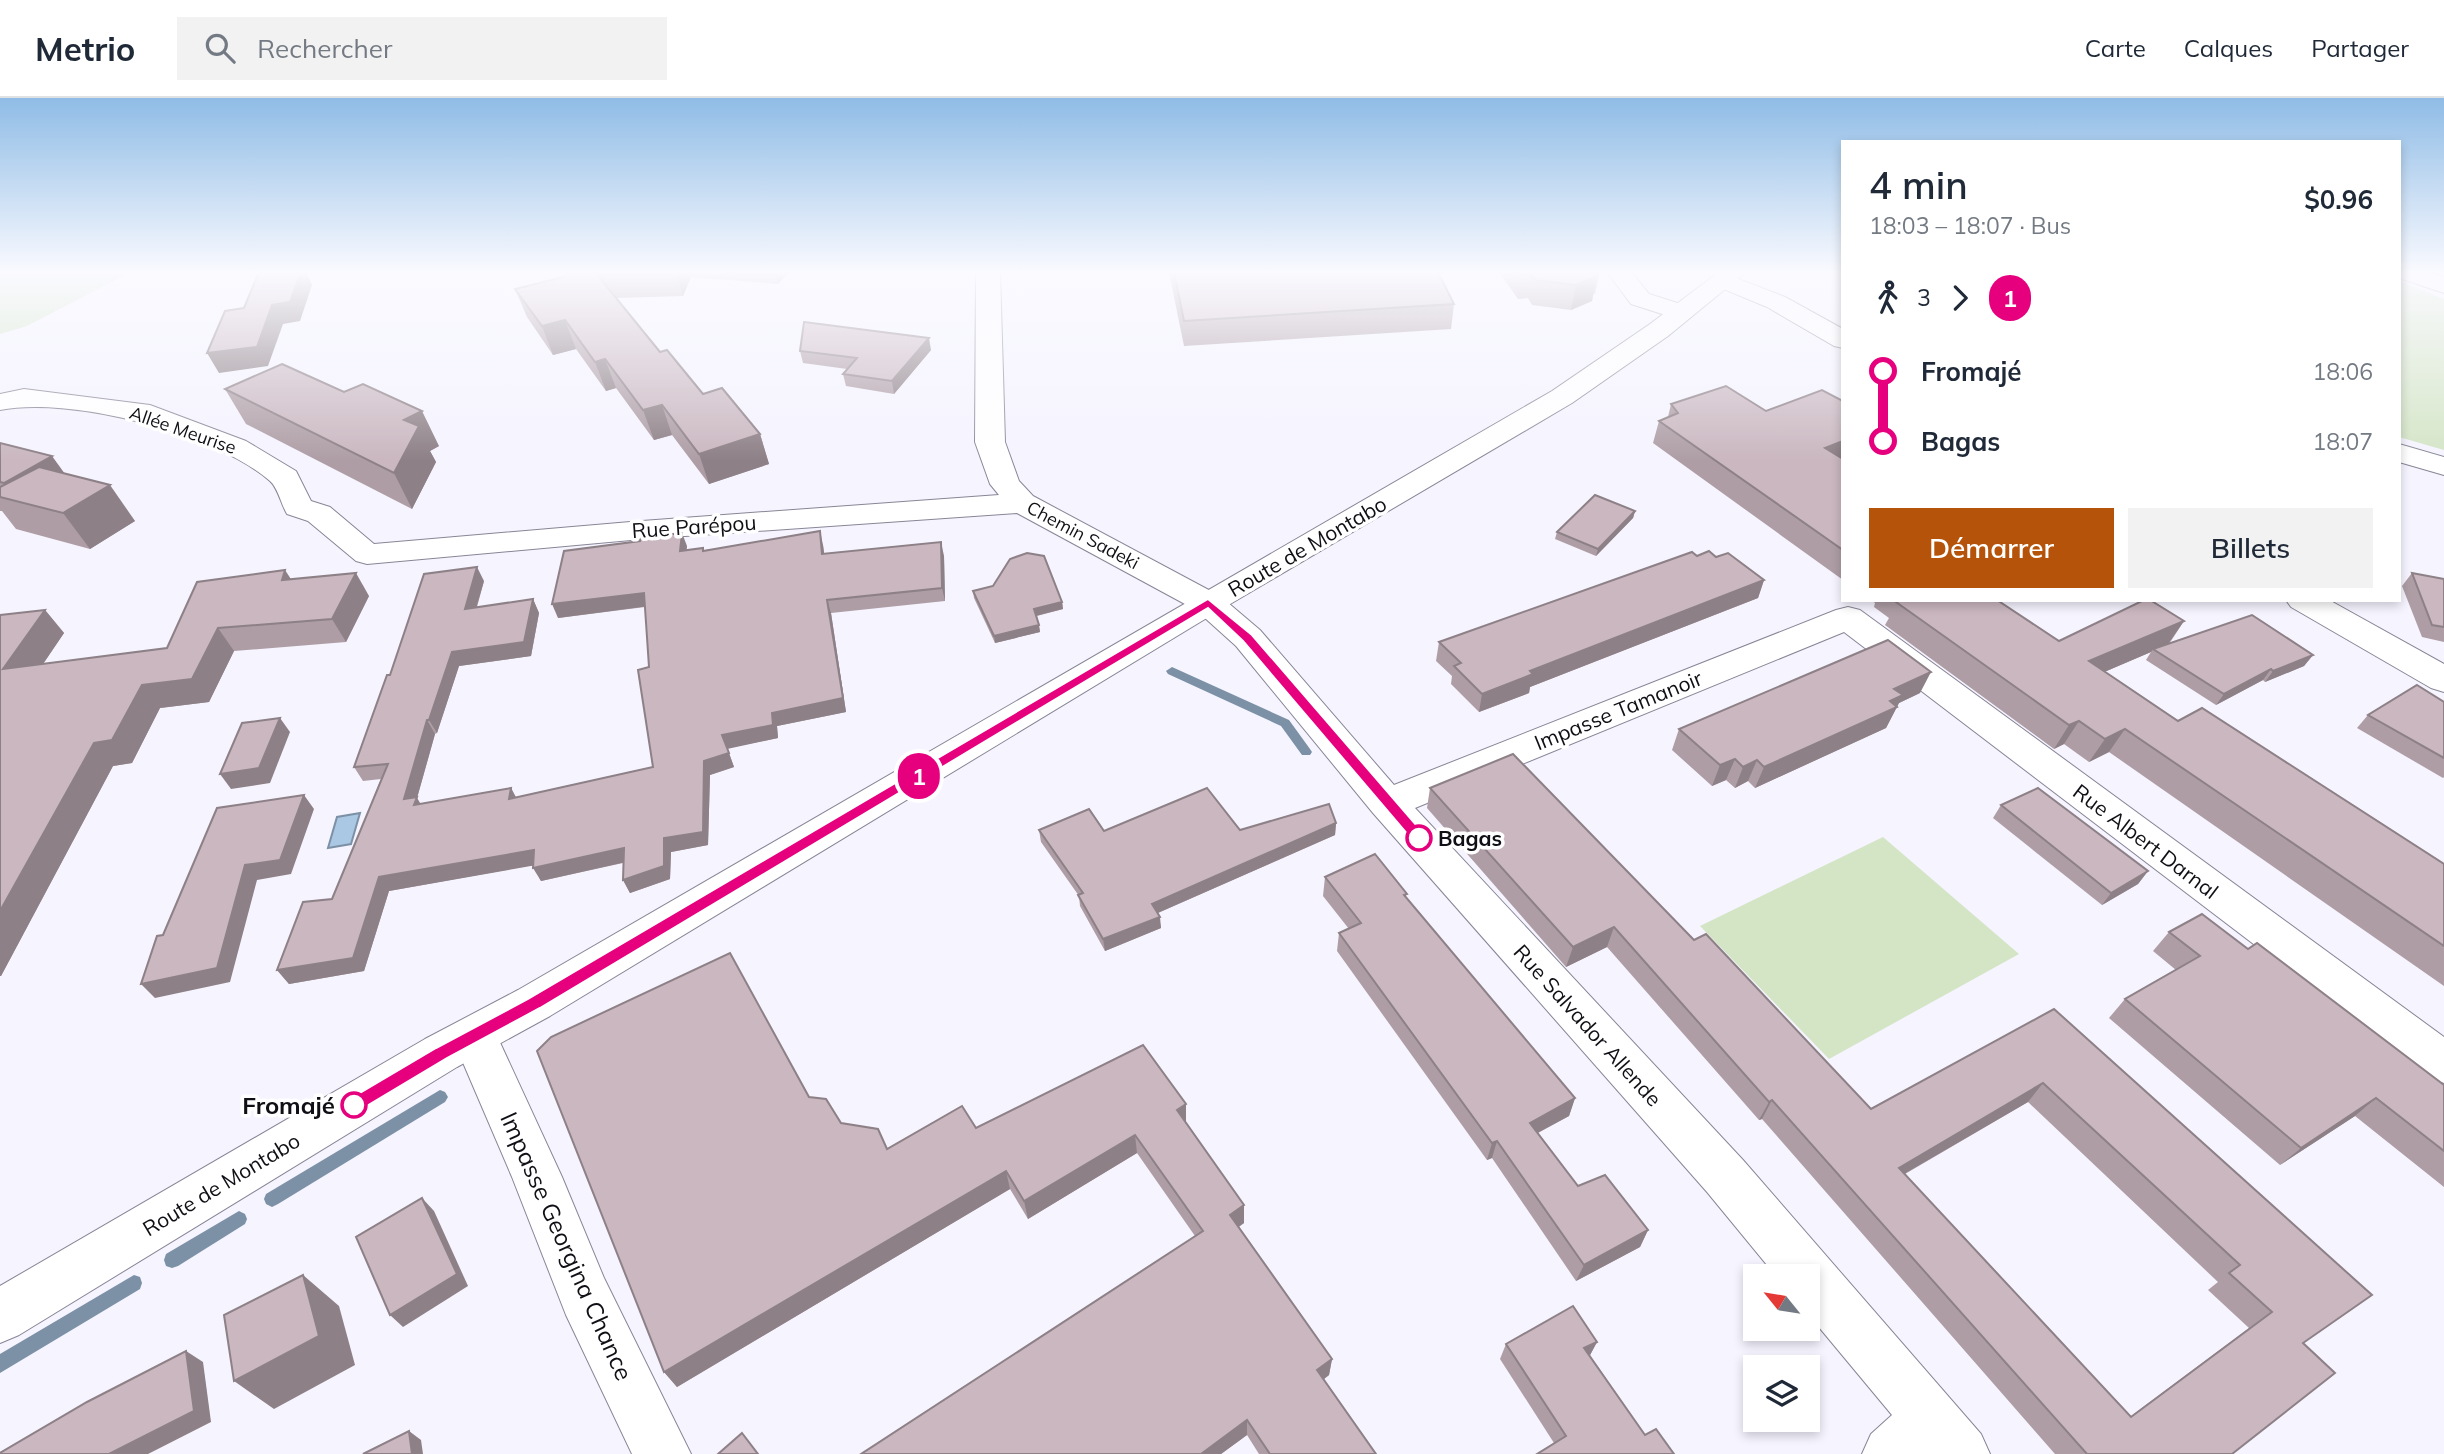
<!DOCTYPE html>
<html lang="fr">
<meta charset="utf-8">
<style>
:root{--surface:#fff;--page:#f2f2f3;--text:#1f2937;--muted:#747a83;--line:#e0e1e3;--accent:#b45309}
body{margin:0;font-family:Mulish,sans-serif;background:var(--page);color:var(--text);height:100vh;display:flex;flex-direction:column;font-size:26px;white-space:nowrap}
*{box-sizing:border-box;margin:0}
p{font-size:23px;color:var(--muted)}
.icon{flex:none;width:38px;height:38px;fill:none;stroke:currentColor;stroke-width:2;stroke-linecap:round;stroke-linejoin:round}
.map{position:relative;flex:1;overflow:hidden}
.sheet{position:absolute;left:1841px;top:42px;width:560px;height:462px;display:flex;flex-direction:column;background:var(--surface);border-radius:0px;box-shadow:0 4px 10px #0003}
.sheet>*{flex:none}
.badge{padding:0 14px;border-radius:23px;font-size:24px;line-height:46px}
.needle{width:46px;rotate:300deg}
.buttons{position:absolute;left:1743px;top:1166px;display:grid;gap:14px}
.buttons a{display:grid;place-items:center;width:77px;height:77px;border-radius:0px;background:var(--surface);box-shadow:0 4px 10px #0003;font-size:35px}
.map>.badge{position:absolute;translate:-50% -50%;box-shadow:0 0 0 4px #fff}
.legs{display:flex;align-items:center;gap:10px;height:77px;padding:0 28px;font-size:23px}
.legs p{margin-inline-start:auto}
.summary{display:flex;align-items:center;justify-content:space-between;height:119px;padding:0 28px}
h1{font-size:38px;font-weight:600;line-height:52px}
.cta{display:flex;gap:14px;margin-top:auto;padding:14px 28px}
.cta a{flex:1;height:80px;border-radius:0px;background:var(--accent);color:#fff;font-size:28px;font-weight:600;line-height:80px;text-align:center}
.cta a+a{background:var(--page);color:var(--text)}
ul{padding:0 28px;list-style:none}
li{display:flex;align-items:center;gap:24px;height:70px;font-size:26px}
li i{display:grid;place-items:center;width:10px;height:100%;margin:0 9px;background:currentColor}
li i::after{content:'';width:18px;height:18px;margin:-9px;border:5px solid;border-radius:50%;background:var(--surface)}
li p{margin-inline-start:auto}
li:first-child i{background:linear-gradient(#0000 50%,currentColor 0)}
li:last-child i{background:linear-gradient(currentColor 50%,#0000 0)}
header{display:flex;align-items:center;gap:42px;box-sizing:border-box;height:98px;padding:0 35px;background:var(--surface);border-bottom:2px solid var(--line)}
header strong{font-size:33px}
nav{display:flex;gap:38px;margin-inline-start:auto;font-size:24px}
.search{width:490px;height:63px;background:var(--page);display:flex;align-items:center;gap:18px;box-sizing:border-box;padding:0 24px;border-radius:0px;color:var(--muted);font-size:26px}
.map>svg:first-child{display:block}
</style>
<header>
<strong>Metrio</strong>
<div class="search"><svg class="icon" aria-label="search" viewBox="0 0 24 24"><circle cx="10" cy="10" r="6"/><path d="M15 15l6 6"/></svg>Rechercher</div>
<nav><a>Carte</a><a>Calques</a><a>Partager</a></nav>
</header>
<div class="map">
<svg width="2444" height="1356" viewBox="0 0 2444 1356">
<rect width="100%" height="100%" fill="#f5f4ff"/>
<!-- green -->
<g fill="#d4e5c6">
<polygon points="0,174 131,174 27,228 0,236"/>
<polygon points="2399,183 2444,201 2444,352 2399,339"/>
<polygon points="1883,739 2019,856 1829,961 1700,828"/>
</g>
<!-- water -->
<polygon fill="#aac8e4" stroke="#7c90a6" stroke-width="2" points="360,715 351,746 328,750 337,719"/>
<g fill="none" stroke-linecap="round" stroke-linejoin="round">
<!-- stream -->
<g fill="#7c90a6" fill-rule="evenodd">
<polygon points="1172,569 1289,622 1310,651 1312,654 1310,657 1302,657 1281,628 1168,576 1166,573"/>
<polygon points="440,992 445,994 448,999 445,1004 278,1106 272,1109 266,1106 264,1101 266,1096"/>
<polygon points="239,1113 245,1116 247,1121 245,1126 178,1168 172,1170 166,1168 164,1162 166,1156"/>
<polygon points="134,1177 140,1179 142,1185 140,1191 0,1275 0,1256"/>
</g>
<defs>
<g id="street">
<path d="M976 174H1000L1005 344 1019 383 1033 398 1220 498 1260 532 1394 687 1836 512 1848 509 1860 512 2444 939V985L2428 979 1844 534 1415 710 1743 1062 1981 1336 1990 1356H1862L1871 1336 1892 1317 1808 1216V1178H1776L1707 1094 1373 715 1236 548 1196 512 1017 415 642 441 367 466 356 463 308 423 287 416C281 406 278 390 270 383 215 335 70 298 0 312V296L24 291 150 307 246 343 296 373 311 403 330 409 374 446 642 423 999 397 990 386 975 344Z"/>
<polygon points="1607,174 1631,174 1649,196 1690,209 1694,214 1690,219 1681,222 1631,206"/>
<polygon points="2399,174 2428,174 2444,179 2444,195 2399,180"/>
<polygon points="1723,175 1785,199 1843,231 1843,250 1834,248 1767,209 1714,187 1711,182 1714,177"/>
<polygon points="2399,346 2444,359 2444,377 2399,364"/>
<polygon points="2286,502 2329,502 2444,566 2444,594 2431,590 2291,509"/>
<polygon points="475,919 491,925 562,1079 604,1180 691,1356 632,1356 566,1217 512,1079 452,939 459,925"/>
</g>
<polygon id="secondary" points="1719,174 1746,174 1668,238 1572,305 1220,512 550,918 457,969 19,1237 0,1245 0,1188 425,941 518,892 1552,293 1650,226"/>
</defs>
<!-- street casing -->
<use href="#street" stroke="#888696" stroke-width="2"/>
<!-- secondary casing -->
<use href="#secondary" stroke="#888696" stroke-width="2"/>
<!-- street -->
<use href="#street" fill="#fff" fill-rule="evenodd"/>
<!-- secondary -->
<use href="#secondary" fill="#fff" fill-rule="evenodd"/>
</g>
<!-- wall -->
<g fill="#ae9da5" fill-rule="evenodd">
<polygon points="569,174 789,174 778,186 691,179 683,198 616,200 660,254 703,296 760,336 769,366 709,386 672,337 654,342 616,290 606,293 576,251 553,257 527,219 515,191 563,179"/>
<polygon points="1169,174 1438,174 1454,206 1451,231 1184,248"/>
<polygon points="1499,174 1600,174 1595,196 1593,196 1592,203 1571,212 1532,207 1528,200 1518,201"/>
<polygon points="931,252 894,296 846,288 843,276 847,271 803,265 800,253"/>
<polygon points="225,291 439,348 430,353 436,364 412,411 246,326"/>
<polygon points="1843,303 1843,482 1653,345 1659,323 1668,319 1671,306 1766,313"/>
<polygon points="0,345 64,375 135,423 90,451 16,431 2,413 0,413"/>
<polygon points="1635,413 1633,420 1596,458 1555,441 1557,434"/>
<polygon points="823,447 824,456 944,458 945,503 831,515 846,614 777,628 778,640 727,650 734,669 710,677 708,747 671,754 670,781 630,795 623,782 623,765 541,783 533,767 389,793 364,873 289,886 277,872 332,801 381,681 363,683 354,669 390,577 484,483 477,509 533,501 539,515 531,558 459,568 437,635 435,636 417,700 420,706 511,690 516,699 653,669 649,569 645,509 558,520 687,448 686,452 703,450 704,452"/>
<polygon points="1697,458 1716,459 1764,482 1758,500 1530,589 1529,595 1479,614 1451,586 1452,578 1436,563 1439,544"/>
<polygon points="2412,475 2444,481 2444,544 2422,539 2402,488"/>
<polygon points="291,481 369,498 346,544 234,553 209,604 160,610 132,665 113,668 1,878 0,878 0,517 45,512 64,535 43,566 167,550"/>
<polygon points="993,488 1062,504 1063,511 1037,518 1040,534 995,545 974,500 973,493"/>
<polygon points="1872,502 1997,502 2059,543 2184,523 2169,546 2313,557 2304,568 2265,584 2263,582 2216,607 2146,562 2151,554 2104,574 2178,623 2444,766 2444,888 2109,654 2089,664 2064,646 2054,651 1885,527 1889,520 1874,509 1875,505"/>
<polygon points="1920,595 1899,605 1886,630 1755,690 1748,683 1735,690 1726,682 1712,688 1672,652 1679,631"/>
<polygon points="2444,604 2444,679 2443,680 2357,630 2368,617"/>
<path d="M1430 690 1694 842 1871 1011 2054 911 2303 1245 2232 1356H2055L1762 1021 1759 1022 1607 849 1566 869 1427 710ZM2028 1004 2218 1184 2208 1192 2249 1230 2131 1318 1905 1076Z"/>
<polygon points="2001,707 2148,773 2138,786 2102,807 1993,720"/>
<polygon points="1336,725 1335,737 1158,815 1161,830 1105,853 1080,808 1079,798 1041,744 1039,732 1240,732"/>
<polygon points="1325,779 1407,800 1575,1000 1569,1018 1538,1035 1578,1088 1648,1132 1640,1149 1576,1183 1492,1060 1487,1062 1337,853 1339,835 1349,831 1323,798"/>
<polygon points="2169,834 2248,851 2444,987 2444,1089 2355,1018 2280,1067 2109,920 2125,901 2176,872 2153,853"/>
<polygon points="809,999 841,1025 887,1051 976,1030 1186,1006 1186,1025 1244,1107 1244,1125 1239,1129 1332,1261 1329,1277 1324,1281 1376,1356 1259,1356 1247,1337 1221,1356 861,1356 1195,1138 1137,1055 1028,1121 1010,1091 677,1289 664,1274"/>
<polygon points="1597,1244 1590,1257 1645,1337 1554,1345 1500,1261 1506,1246"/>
</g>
<!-- shaded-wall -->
<g fill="#8d8086">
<polygon points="301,174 306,174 312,187 300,223 283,226 268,268 219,275 207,255 272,207"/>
<polygon points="676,174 690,174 691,179 683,198"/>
<polygon points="775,174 789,174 778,186"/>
<polygon points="1597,178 1592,203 1571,212 1576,187"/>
<polygon points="565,222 576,251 553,257 542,228"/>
<polygon points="929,240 931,252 894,296 892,283"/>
<polygon points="605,261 616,290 606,293 595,264"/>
<polygon points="662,307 672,337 654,342 643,312"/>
<polygon points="422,313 439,348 430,353 436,364 412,411 394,375 404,322"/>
<polygon points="760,336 769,366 709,386 699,356"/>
<polygon points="1843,343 1843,361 1825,350"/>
<polygon points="52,358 78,394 18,404 4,385"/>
<polygon points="110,387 135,423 90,451 63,415"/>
<polygon points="1635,413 1633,420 1596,458 1598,451"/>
<polygon points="820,433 823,447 826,469 822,456"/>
<polygon points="682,435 687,448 685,466 680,453"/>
<polygon points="941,444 944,458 945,503 942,490"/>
<polygon points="477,469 484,483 472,524 465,511"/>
<polygon points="285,472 300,495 282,482"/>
<polygon points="356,475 369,498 346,544 332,521"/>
<polygon points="1764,482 1758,500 1530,589 1529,595 1479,614 1482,596 1530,573"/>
<polygon points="644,495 649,508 558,520 552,506"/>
<polygon points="533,501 539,515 531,558 459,568 437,635 429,622 452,554"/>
<polygon points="827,502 831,515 846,614 777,628 778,640 727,651 722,637 772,615"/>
<polygon points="1062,504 1063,511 1035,518 1034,511"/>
<polygon points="45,512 64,535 24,594 3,571"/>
<polygon points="2184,523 2168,546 2153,551 2151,554 2074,587 2089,563"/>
<polygon points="1039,527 1040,534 995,545 994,538"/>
<polygon points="218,530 234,553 209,604 160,610 132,665 113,668 1,878 0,878 0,813 94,645 142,587"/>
<polygon points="2313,557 2304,568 2265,584 2273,573"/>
<polygon points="2271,571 2263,582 2216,607 2224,596"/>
<polygon points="1931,574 1920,595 1899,605 1886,630 1755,690 1764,669 1894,591"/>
<polygon points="280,620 290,634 270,685 231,691 220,676"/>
<polygon points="427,622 435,636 417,700 425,713 404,701"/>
<polygon points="2079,623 2064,646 2054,651 2069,627"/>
<polygon points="2125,631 2109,654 2089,664 2105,641"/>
<polygon points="729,655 734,669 710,677 708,747 671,754 670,781 630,795 623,782 704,663"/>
<polygon points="1735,661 1726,682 1712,688 1720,667"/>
<polygon points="1757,662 1748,683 1735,690 1743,669"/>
<polygon points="511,690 518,704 509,701"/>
<polygon points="304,697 314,711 291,776 257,782 230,884 155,900 141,886 245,767"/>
<polygon points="1336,725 1335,737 1153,817 1152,806"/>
<polygon points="624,750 630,763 541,783 533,770"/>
<polygon points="534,752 542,766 389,793 364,873 289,886 277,872 379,779"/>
<polygon points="2148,773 2138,786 2102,807 2111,795"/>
<polygon points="1160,819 1161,830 1105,853 1103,841"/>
<polygon points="1614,829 1607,849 1566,869 1573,849"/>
<polygon points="2043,985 2028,1004 1885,1087 1899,1070"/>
<polygon points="1575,1000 1569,1018 1524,1042 1530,1025"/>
<polygon points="2376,1000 2355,1018 2280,1067 2301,1050"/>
<polygon points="1772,1002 1762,1021 1759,1022 1769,1004"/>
<polygon points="1186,1006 1186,1025 1177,1012"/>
<polygon points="1135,1037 1137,1055 1028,1121 1024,1103"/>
<polygon points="1497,1043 1492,1060 1487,1062 1492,1045"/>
<polygon points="1006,1073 1010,1091 677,1289 664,1274"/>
<polygon points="422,1100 434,1113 468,1188 403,1229 390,1217"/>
<polygon points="1244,1107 1244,1125 1230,1134 1230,1117"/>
<polygon points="1648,1132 1640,1149 1576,1183 1584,1167"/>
<polygon points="303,1177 339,1208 355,1267 274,1311 234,1283"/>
<polygon points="1597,1244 1589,1259 1584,1250"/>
<polygon points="186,1253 203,1264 211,1324 148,1356 109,1356"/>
<polygon points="1332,1261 1329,1277 1315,1288 1317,1272"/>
<polygon points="1247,1322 1247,1337 1221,1356 1201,1356"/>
<polygon points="409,1333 421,1342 423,1356 412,1356"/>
</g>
<!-- building -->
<g fill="#cab7c0" stroke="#8d8086" stroke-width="2" fill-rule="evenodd">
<polygon points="259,174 301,174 290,204 272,207 257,249 207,255 225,213 244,210"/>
<polygon points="569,174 595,174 660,254 667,252 703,296 722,290 760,336 699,356 662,307 643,312 605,261 595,264 565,222 542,228 515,191 563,179"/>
<polygon points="1174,174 1438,174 1454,206 1184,223"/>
<polygon points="1519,174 1593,174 1597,178 1576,187 1536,182 1532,176 1522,177"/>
<polygon points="804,224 929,240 892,283 843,276 857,260 800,253"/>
<polygon points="282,266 344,294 363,286 422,313 404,322 419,328 394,375 225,291"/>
<polygon points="1726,288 1766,313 1822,292 1843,303 1843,343 1825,350 1843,361 1843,452 1659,323 1678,315 1671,306"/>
<polygon points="0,345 52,358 4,385 0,384"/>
<polygon points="39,369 110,387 63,415 0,399 0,389"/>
<polygon points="1595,397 1635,413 1598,451 1557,434"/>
<polygon points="820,433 822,456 941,444 942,490 827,502 843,600 772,615 773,627 722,637 729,655 704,663 703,734 664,740 664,768 623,782 624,750 533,770 534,752 379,779 353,860 277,872 303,804 332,801 388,666 354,669 387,577 390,577 424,476 477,469 465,511 533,501 524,544 452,554 429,622 427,622 404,701 417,699 414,707 511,690 509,701 653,669 638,572 649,569 644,495 552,506 564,453 640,443 641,440 682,435 680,453 703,450 703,453"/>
<polygon points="1709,453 1716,459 1728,455 1764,482 1530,573 1533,576 1482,596 1454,568 1461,565 1439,544 1692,454 1697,458"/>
<polygon points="1027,455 1044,458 1062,504 1034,511 1039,527 994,538 973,493 993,488 1010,461"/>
<polygon points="285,472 282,482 356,475 332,521 218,530 192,581 142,587 112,642 94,645 0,813 0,517 45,512 3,571 167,550 197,484"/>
<polygon points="2412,475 2444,481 2444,529 2432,527"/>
<polygon points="1901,502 1997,502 2059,543 2144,502 2150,502 2184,523 2089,563 2178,623 2202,610 2444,766 2444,848 2125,631 2105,641 2079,623 2069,627 1896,504"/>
<polygon points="2252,517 2313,557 2273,573 2271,571 2224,596 2153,551"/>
<polygon points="1888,542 1931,574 1894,591 1903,597 1890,603 1897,609 1764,669 1757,662 1743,669 1735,661 1720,667 1679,631"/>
<polygon points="2417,587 2444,604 2444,660 2368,617"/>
<polygon points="280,620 259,670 220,676 242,625"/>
<path d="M1513 656 1694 842 1706 836 1871 1011 2054 911 2372 1197 2303 1245 2335 1275 2232 1356H2087L1772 1002 1769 1004 1614 829 1573 849 1430 690ZM2043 985 2240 1167 2229 1175 2272 1214 2131 1319 1899 1070Z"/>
<polygon points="1207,690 1240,732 1329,706 1336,725 1152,806 1160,819 1103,841 1078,797 1083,795 1039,732 1089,711 1104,733"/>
<polygon points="2038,690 2148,773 2111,795 2001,707"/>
<polygon points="304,697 280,762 245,767 217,870 141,886 157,838 163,837 217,710"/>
<polygon points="1375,756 1407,796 1404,797 1575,1000 1530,1025 1578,1088 1605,1077 1648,1132 1584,1167 1497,1043 1492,1045 1339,835 1361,825 1325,779"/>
<polygon points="2202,816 2248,851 2257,845 2444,987 2444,1053 2376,1000 2301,1050 2125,901 2200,858 2169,834"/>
<polygon points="730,855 809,999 826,1001 841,1025 878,1031 887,1051 962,1008 976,1030 1143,947 1186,1006 1177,1012 1244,1107 1230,1117 1332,1261 1317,1272 1376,1356 1270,1356 1247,1322 1201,1356 861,1356 1203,1133 1135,1037 1024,1103 1006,1073 664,1274 537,953 551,939"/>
<polygon points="422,1100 457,1176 390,1217 356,1139"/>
<polygon points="303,1177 319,1238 234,1283 224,1217"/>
<polygon points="1573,1208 1597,1244 1584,1250 1645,1337 1656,1331 1674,1356 1537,1356 1566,1338 1506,1246"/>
<polygon points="186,1253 194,1313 109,1356 0,1356 0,1355 87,1304"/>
<polygon points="409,1333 412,1356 363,1356"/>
<polygon points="742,1335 758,1356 718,1356"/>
</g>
<!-- sky -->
<linearGradient id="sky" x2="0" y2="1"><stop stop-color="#8fbce6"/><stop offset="0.48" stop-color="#fafaff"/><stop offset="1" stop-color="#fafaff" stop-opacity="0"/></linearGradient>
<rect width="2444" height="363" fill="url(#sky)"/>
<!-- line-1 -->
<polygon fill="#e6007e" stroke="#fff" stroke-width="2" points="1208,501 1252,537 1424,736 1424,744 1414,744 1243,543 1208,510 540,910 447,960 360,1012 354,1014 348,1012 346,1007 348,1002 436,950 528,901"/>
<!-- markers -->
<g fill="#fff" stroke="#e6007e" stroke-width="3.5">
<circle cx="1419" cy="740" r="12"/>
<circle cx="354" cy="1007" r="12"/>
</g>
<g text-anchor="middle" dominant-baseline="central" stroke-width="7" stroke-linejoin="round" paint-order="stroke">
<!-- far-street labels -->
<g font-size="18" fill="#100f15" stroke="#fff">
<text transform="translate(183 332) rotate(19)">Allée Meurise</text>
<text transform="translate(1083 437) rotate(28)">Chemin Sadeki</text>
</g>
<!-- street labels -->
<g font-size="21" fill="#100f15" stroke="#fff">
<text transform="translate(694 428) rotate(-4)">Rue Parépou</text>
<text transform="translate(1307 448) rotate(-30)">Route de Montabo</text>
<text transform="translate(1618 612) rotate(-22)">Impasse Tamanoir</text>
<text transform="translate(2146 743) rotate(37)">Rue Albert Darnal</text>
<text transform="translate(1588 927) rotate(48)">Rue Salvador Allende</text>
<text transform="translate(221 1086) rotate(-31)">Route de Montabo</text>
</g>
<!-- stop labels -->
<g font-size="21" font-weight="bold" fill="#100f15" stroke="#fff" text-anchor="start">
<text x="1438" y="740">Bagas</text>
</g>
<!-- near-stop labels -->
<g font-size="24" font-weight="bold" fill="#100f15" stroke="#fff" text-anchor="end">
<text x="335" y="1007">Fromajé</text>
</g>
<!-- near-street labels -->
<g font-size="24" fill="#100f15" stroke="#fff">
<text transform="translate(567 1148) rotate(66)">Impasse Georgina Chance</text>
</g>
</g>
</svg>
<div class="buttons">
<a><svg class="needle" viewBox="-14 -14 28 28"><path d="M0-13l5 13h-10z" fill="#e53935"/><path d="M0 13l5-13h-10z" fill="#747a83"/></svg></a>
<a><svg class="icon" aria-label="layers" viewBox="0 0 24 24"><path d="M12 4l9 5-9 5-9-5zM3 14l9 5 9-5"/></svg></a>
</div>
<b class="badge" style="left:919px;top:678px;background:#e6007e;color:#fff">1</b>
<section class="sheet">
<div class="summary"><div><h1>4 min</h1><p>18:03 – 18:07 · Bus</p></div><b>$0.96</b></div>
<div class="legs"><svg class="icon" aria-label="walk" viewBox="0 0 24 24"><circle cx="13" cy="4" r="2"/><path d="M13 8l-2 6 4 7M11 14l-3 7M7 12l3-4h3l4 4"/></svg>3<svg class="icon" aria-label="forward" viewBox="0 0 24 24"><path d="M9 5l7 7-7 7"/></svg><b class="badge" style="background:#e6007e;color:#fff">1</b></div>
<ul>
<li><i style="color:#e6007e"></i><b>Fromajé</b><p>18:06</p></li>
<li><i style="color:#e6007e"></i><b>Bagas</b><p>18:07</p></li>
</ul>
<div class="cta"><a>Démarrer</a><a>Billets</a></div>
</section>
</div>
